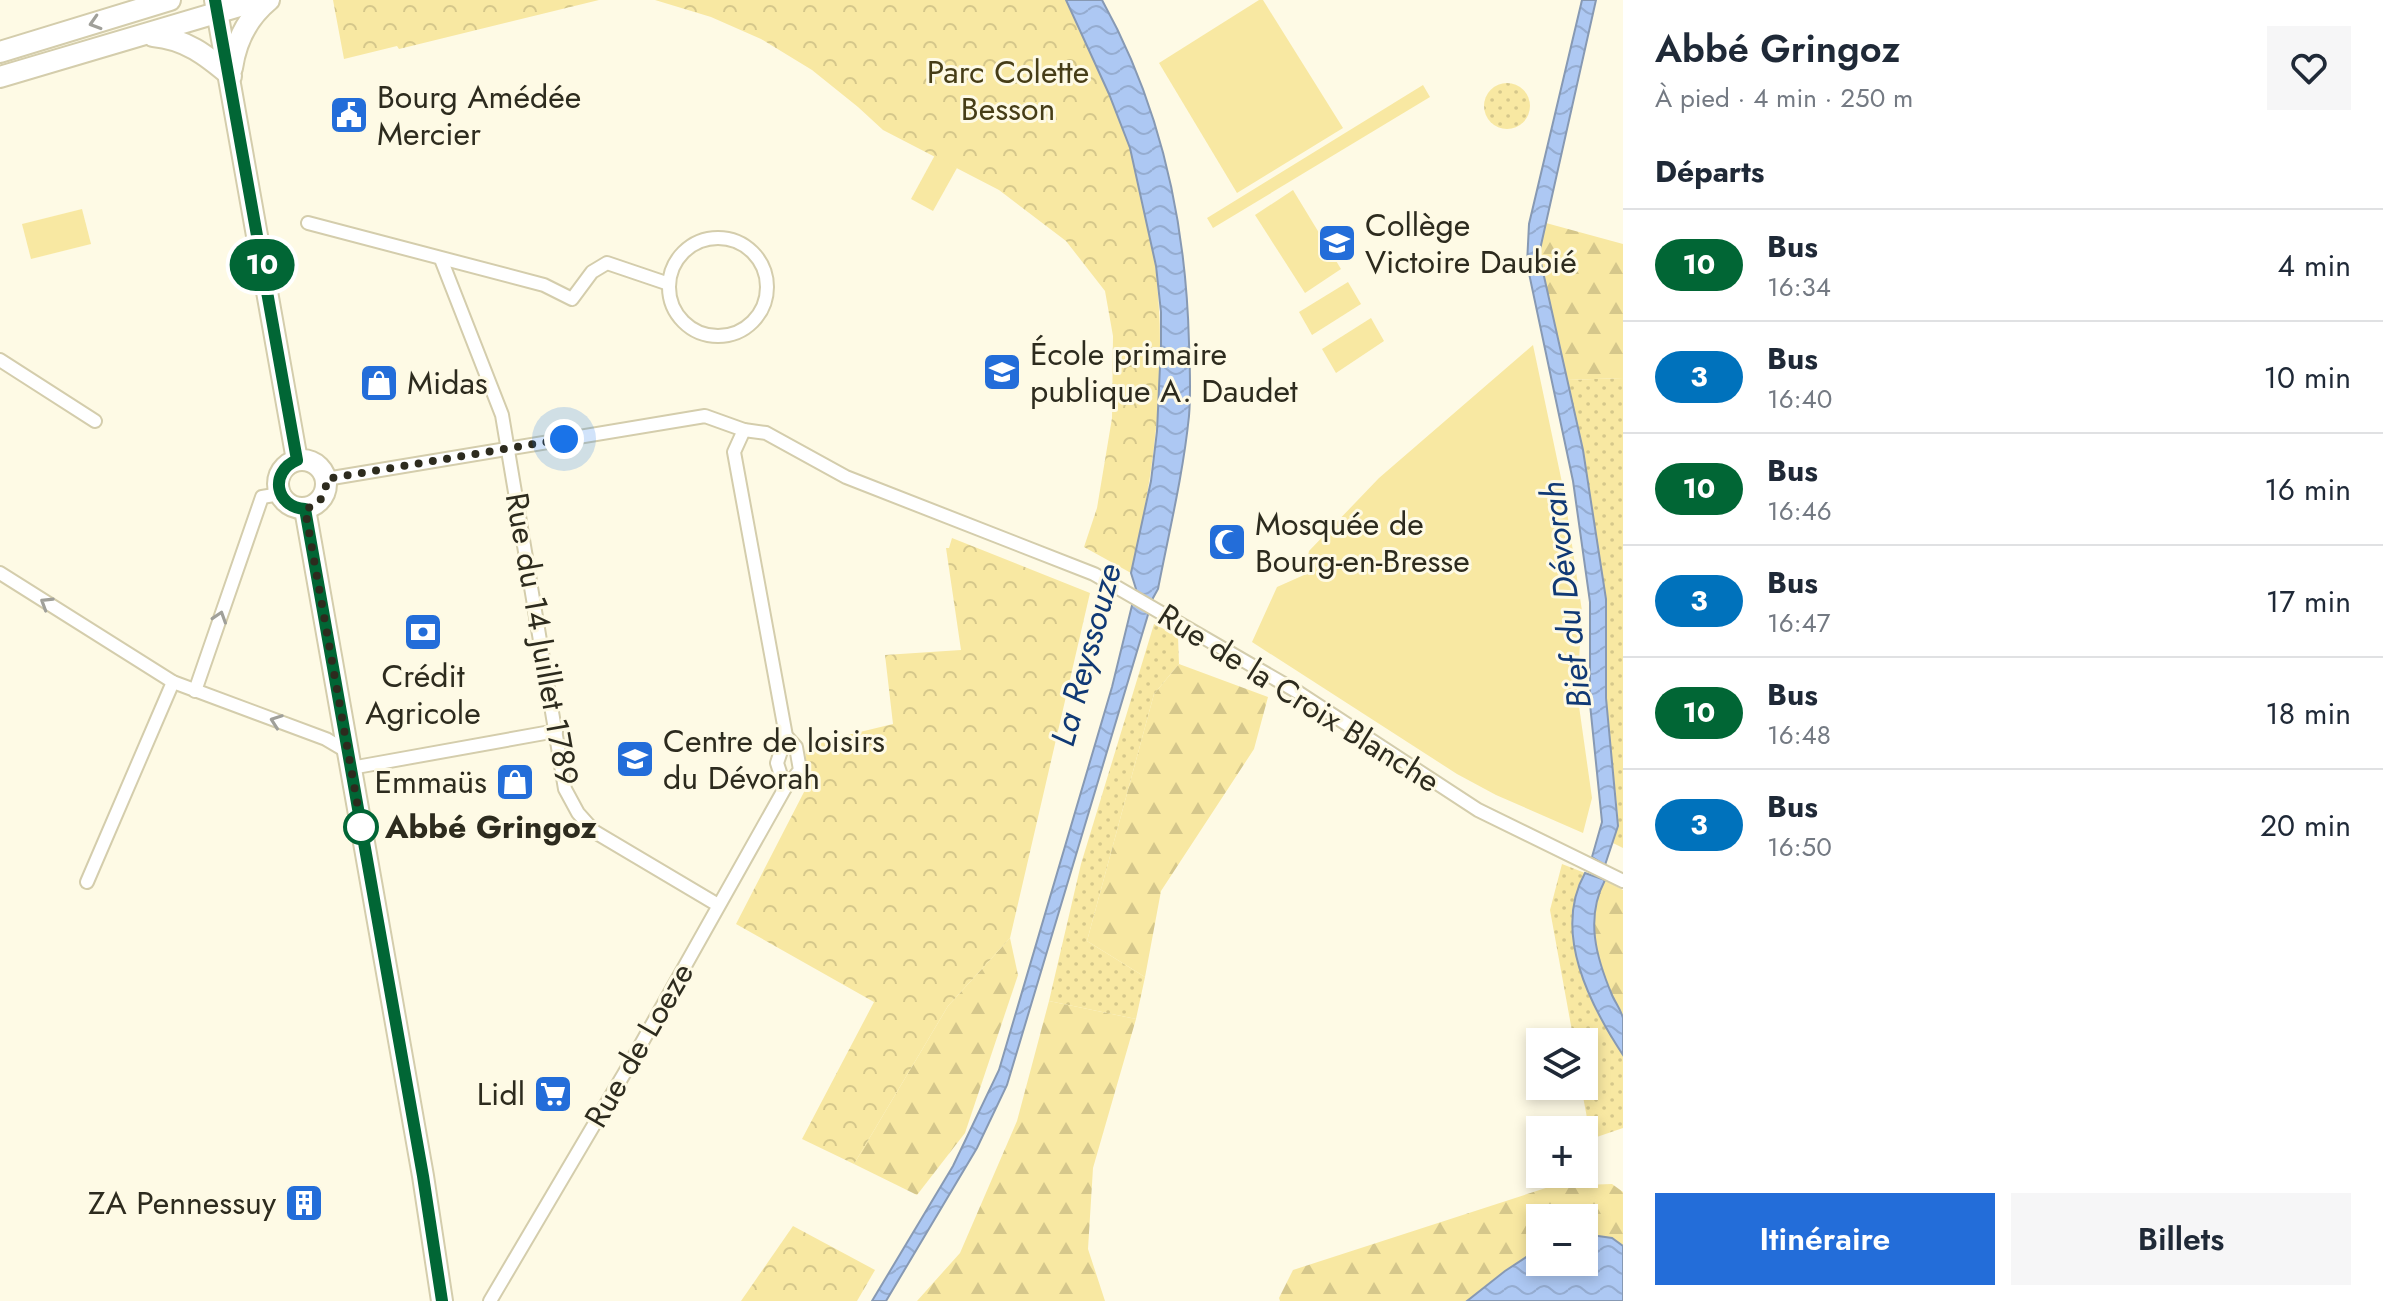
<!DOCTYPE html>
<html lang="fr">
<meta charset="utf-8">
<style>
:root{--surface:#fff;--page:#f6f6f7;--text:#1f2937;--muted:#747a83;--line:#e0e1e3;--accent:#236dd9}
body{margin:0;font-family:Jost,sans-serif;background:var(--page);color:var(--text);height:100vh;display:flex;flex-direction:column;font-size:30px;white-space:nowrap}
*{box-sizing:border-box;margin:0}
p{font-size:26px;color:var(--muted)}
.icon{flex:none;width:44px;height:44px;fill:none;stroke:currentColor;stroke-width:2;stroke-linecap:round;stroke-linejoin:round}
.map{position:relative;flex:1;overflow:hidden}
.drawer{display:flex;flex-direction:column;background:var(--surface);width:760px}
.drawer>*{flex:none}
.badge{padding:0 16px;border-radius:26px;font-size:28px;line-height:52px}
.controls{position:absolute;left:1526px;top:1028px;display:grid;gap:16px}
.controls a{display:grid;place-items:center;width:72px;height:72px;border-radius:0px;background:var(--surface);box-shadow:0 4px 12px #0003;font-size:40px}
.you{position:absolute;width:40px;height:40px;margin:-20px;border:6px solid #fff;border-radius:50%;background:#1a73e8;box-shadow:0 0 0 12px #1a73e833}
.map>.badge{position:absolute;translate:-50% -50%;box-shadow:0 0 0 4px #fff}
h2{padding:0 32px;font-size:30px;line-height:72px}
.round{display:grid;place-items:center;flex:none;width:84px;height:84px;border-radius:0px;background:var(--page)}
.summary{display:flex;align-items:center;justify-content:space-between;height:136px;padding:0 32px}
h1{font-size:38px;font-weight:600;line-height:60px}
.primary-button{display:flex;gap:16px;margin-top:auto;padding:16px 32px}
.primary-button a{flex:1;height:92px;border-radius:0px;background:var(--accent);color:#fff;font-size:32px;font-weight:600;line-height:92px;text-align:center}
.primary-button a+a{background:var(--page);color:var(--text)}
ul{padding:0;list-style:none}
li{display:flex;align-items:center;gap:24px;height:112px;padding:0 32px;border-top:2px solid var(--line)}
li div{flex:1}
li b{display:block;font-size:30px}
li em{font-style:normal}
li .badge{min-width:88px;font-weight:700;text-align:center}
main{display:flex;flex:1;min-height:0}
.map>svg:first-child{display:block}
</style>
<main>
<div class="map">
<svg width="1623" height="1301" viewBox="0 0 1623 1301">
<defs>
<pattern id="grass-dots" width="8" height="8" patternUnits="userSpaceOnUse" patternTransform="scale(2)"><rect width="8" height="8" fill="#f8e8a2"/><path d="M2 2h.1M6 6h.1" fill="none" stroke="#d5c78b" stroke-width="1.8" stroke-linecap="round"/></pattern>
<pattern id="forest-firs" width="22" height="20" patternUnits="userSpaceOnUse" patternTransform="scale(2)"><rect width="22" height="20" fill="#f8e8a2"/><path d="M5 1l3.5 6h-7zM16 11l3.5 6h-7z" fill="#d5c78b"/></pattern>
<pattern id="park-crowns" width="20" height="18" patternUnits="userSpaceOnUse" patternTransform="scale(2)"><rect width="20" height="18" fill="#f8e8a2"/><path d="M2 6a3 3 0 1 1 6 0M12 15a3 3 0 1 1 6 0" fill="none" stroke="#d5c78b"/></pattern>
<pattern id="water-waves" width="16" height="10" patternUnits="userSpaceOnUse" patternTransform="scale(2)"><rect width="16" height="10" fill="#adc8f3"/><path d="M0 5q4-4 8 0t8 0" fill="none" stroke="#95acd0"/></pattern>
</defs>
<rect width="100%" height="100%" fill="#fefae5"/>
<!-- grass -->
<g fill="url(#grass-dots)">
<circle cx="1507" cy="106" r="23"/>
<polygon points="1623,378 1623,848 1613,843 1618,826 1618,815 1607,716 1606,599 1583,450 1567,380"/>
<polygon points="1154,624 1178,636 1179,664 1154,694 1087,941 1145,977 1136,1019 1049,1001 1081,864"/>
<polygon points="1562,864 1585,873 1582,879 1587,992 1623,1056 1623,1128 1591,1139 1581,1086 1584,1086 1584,1042 1574,1042 1550,910"/>
</g>
<!-- forest -->
<g fill="url(#forest-firs)">
<polygon points="1546,223 1623,244 1623,378 1567,380 1539,254"/>
<polygon points="1179,664 1268,697 1254,749 1161,891 1145,977 1087,941 1154,694"/>
<path d="M1605 880 1623 890V1017C1601 975 1582 925 1605 880Z"/>
<polygon points="1010,938 1018,975 965,1133 917,1195 854,1164 948,1006"/>
<polygon points="1049,1001 1136,1019 1093,1168 1088,1249 1105,1301 917,1301 960,1253 1017,1121"/>
<polygon points="1612,1184 1623,1192 1623,1246 1612,1238 1584,1234 1584,1218 1540,1218 1540,1248 1505,1271 1467,1301 1280,1301 1279,1298 1293,1270 1552,1186"/>
</g>
<!-- park -->
<g fill="url(#park-crowns)">
<polygon points="333,0 599,0 399,49 397,46 344,59"/>
<path d="M655 0H1066C1088 48 1113 95 1129 145 1175 287 1165 431 1131 573L1084 547 1097 508 1112 418 1113 336 1105 291 1066 241 999 190 883 130 858 107 812 70 761 39 711 17Z"/>
<polygon points="952,538 1090,593 1010,938 948,1006 854,1164 802,1139 874,1002 736,924 804,792 806,745 893,724 885,655 961,650 946,548 949,548"/>
<polygon points="793,1226 875,1270 857,1301 741,1301"/>
</g>
<!-- garden -->
<g fill="#f8e8a2">
<polygon points="1259,0 1263,0 1343,128 1237,193 1159,63"/>
<polygon points="1423,85 1430,97 1213,228 1207,218"/>
<polygon points="935,155 957,168 933,211 911,199"/>
<polygon points="1293,190 1341,269 1305,293 1255,215"/>
<polygon points="82,209 91,244 31,259 22,224"/>
<polygon points="1348,282 1361,304 1312,335 1299,312"/>
<polygon points="1371,318 1384,341 1336,373 1322,349"/>
<polygon points="1533,345 1564,492 1582,611 1577,692 1592,798 1583,833 1496,795 1457,774 1252,642 1277,587 1304,575 1309,551 1379,478"/>
</g>
<!-- water -->
<g fill="url(#water-waves)" stroke="#8799b3" stroke-width="2">
<path d="M1066 0H1102C1161 106 1186 223 1189 343 1190 368 1191 392 1189 416 1183 475 1169 532 1158 589L1153 598 1007 1085 977 1148 886 1301H872L953 1166 999 1070 1112 687 1136 589 1131 573 1151 481 1157 431 1161 345V312L1156 266 1130 148 1109 94Z"/>
<polygon points="1582,0 1596,0 1539,254 1583,450 1606,599 1606,698 1618,826 1605,865 1592,857 1602,822 1590,704 1590,602 1573,481 1527,264 1529,224"/>
<path d="M1585 873 1605 880C1585 918 1596 957 1612 995 1615 1002 1621 1010 1623 1018 1623 1029 1623 1044 1623 1055 1590 1005 1552 932 1585 873Z"/>
<polygon points="1584,1234 1612,1238 1623,1246 1623,1301 1467,1301 1505,1271 1540,1248 1540,1262 1584,1262"/>
</g>
<g fill="none" stroke-linecap="round" stroke-linejoin="round">
<defs>
<g id="street">
<polyline points="308,223 544,285 572,299 592,272 607,263 669,284"/>
<circle cx="718" cy="287" r="49"/>
<polyline points="441,259 502,415 565,789 578,813 595,832 718,905"/>
<polyline points="0,360 95,421"/>
<polyline points="326,479 705,416 744,430 766,433 846,477 1094,574 1296,691 1478,810 1623,881"/>
<polyline points="0,573 173,682 326,739 348,752"/>
<polyline points="195,691 262,497 280,494"/>
<polyline points="351,768 556,731"/>
<polyline points="785,788 777,763 786,736"/>
<polyline points="87,882 173,682"/>
<polyline points="490,1301 631,1062 785,788 800,770 796,747 786,736 734,452 744,430"/>
</g>
<g id="primary">
<polyline points="215,0 297,460"/>
<path d="M153 36C186 39 206 55 231 76"/>
<polyline points="0,52 170,0"/>
<path d="M232 68C236 41 247 18 269 0"/>
<polyline points="0,77 260,0"/>
<circle cx="302" cy="484" r="24"/>
<polyline points="305,509 423,1176 442,1301"/>
</g>
</defs>
<!-- street casing -->
<use href="#street" stroke="#d4cdac" stroke-width="16"/>
<!-- primary casing -->
<use href="#primary" stroke="#d4cdac" stroke-width="24"/>
<!-- street -->
<use href="#street" stroke="#fff" stroke-width="12"/>
<!-- primary -->
<use href="#primary" stroke="#fff" stroke-width="20"/>
</g>
<!-- one-way arrows -->
<defs><path id="oneway-chevron" d="M-2-3.5L2.5 0L-2 3.5" fill="none" stroke-width="1.6" stroke-linecap="round" stroke-linejoin="round" transform="scale(2)"/></defs>
<g stroke="#a0a09a">
<use href="#oneway-chevron" transform="translate(95 23) rotate(163)"/>
<use href="#oneway-chevron" transform="translate(46 603) rotate(-148)"/>
<use href="#oneway-chevron" transform="translate(220 617) rotate(-72)"/>
<use href="#oneway-chevron" transform="translate(276 721) rotate(-160)"/>
</g>
<g fill="none" stroke-linecap="round" stroke-linejoin="round">
<defs>
<path id="line" d="M215 0 297 460C269 472 275 507 305 509L423 1176 442 1301"/>
</defs>
<!-- line casing -->
<use href="#line" stroke="#fff" stroke-width="18"/>
<!-- line -->
<use href="#line" stroke="#016635" stroke-width="12"/>
<!-- walk -->
<path stroke="#2d2b1e" stroke-width="8" stroke-dasharray="0 14.4" d="M361 827 363 836 305 509C320 504 327 495 326 479L564 439"/>
</g>
<!-- icons -->
<defs>
<symbol id="civic-square" viewBox="-11 -11 22 22"><rect x="-9" y="-9" width="18" height="18" rx="4" fill="#236dd9" stroke="#fefae5"/><path d="M-.6-6.5H3V-4.5H.6V-3L4-1V1h2V6H-6V1h2V-1L-.6-3ZM-1.2 2.5V6h2.4V2.5Z" fill="#fff"/></symbol>
<symbol id="school-square" viewBox="-11 -11 22 22"><rect x="-9" y="-9" width="18" height="18" rx="4" fill="#236dd9" stroke="#fefae5"/><path d="M0-5L7-2L0 1L-7-2ZM-4 1L0 2.5L4 1V4Q0 6-4 4Z" fill="#fff"/></symbol>
<symbol id="shop-square" viewBox="-11 -11 22 22"><rect x="-9" y="-9" width="18" height="18" rx="4" fill="#236dd9" stroke="#fefae5"/><path d="M-5-2.5h2.3a2.7 3.5 0 0 1 5.4 0H5L5.5 6h-11ZM-1.5-2.5h3a1.5 2.3 0 0 0-3 0Z" fill="#fff"/></symbol>
<symbol id="mosque-square" viewBox="-11 -11 22 22"><rect x="-9" y="-9" width="18" height="18" rx="4" fill="#236dd9" stroke="#fefae5"/><path d="M3.5-4.9A6 6 0 1 0 3.5 4.9A5 5 0 1 1 3.5-4.9Z" fill="#fff"/></symbol>
<symbol id="bank-square" viewBox="-11 -11 22 22"><rect x="-9" y="-9" width="18" height="18" rx="4" fill="#236dd9" stroke="#fefae5"/><path d="M-6-4H6V4H-6ZM0-2.3a2.3 2.3 0 1 0 0 4.6a2.3 2.3 0 1 0 0-4.6Z" fill="#fff"/></symbol>
<symbol id="supermarket-square" viewBox="-11 -11 22 22"><rect x="-9" y="-9" width="18" height="18" rx="4" fill="#236dd9" stroke="#fefae5"/><path d="M-6-5.5h2.5l.6 2H6L4.5 2H-2.5L-4.4-4H-6ZM-1.5 3.2a1.3 1.3 0 1 0 .1 0ZM3 3.2a1.3 1.3 0 1 0 .1 0Z" fill="#fff"/></symbol>
<symbol id="building-square" viewBox="-11 -11 22 22"><rect x="-9" y="-9" width="18" height="18" rx="4" fill="#236dd9" stroke="#fefae5"/><path d="M-4-6H4V6H1V3H-1V6H-4ZM-2.5-4.3h1.7v1.8h-1.7ZM.8-4.3h1.7v1.8H.8ZM-2.5-1h1.7V.8h-1.7ZM.8-1h1.7V.8H.8Z" fill="#fff"/></symbol>
</defs>
<g fill-rule="evenodd">
<use href="#civic-square" x="327" y="93" width="44" height="44"/>
<use href="#school-square" x="1315" y="221" width="44" height="44"/>
<use href="#school-square" x="980" y="350" width="44" height="44"/>
<use href="#shop-square" x="357" y="361" width="44" height="44"/>
<use href="#mosque-square" x="1205" y="520" width="44" height="44"/>
<use href="#bank-square" x="401" y="610" width="44" height="44"/>
<use href="#school-square" x="613" y="737" width="44" height="44"/>
<use href="#shop-square" x="493" y="760" width="44" height="44"/>
<use href="#supermarket-square" x="531" y="1072" width="44" height="44"/>
<use href="#building-square" x="282" y="1181" width="44" height="44"/>
</g>
<!-- markers -->
<circle fill="#fff" stroke="#016635" stroke-width="4" cx="361" cy="827" r="16"/>
<g text-anchor="middle" dominant-baseline="central" stroke-width="6" stroke-linejoin="round" paint-order="stroke">
<!-- park labels -->
<g font-size="32" fill="#463d17" stroke="#fefae5">
<text x="1008" y="72">Parc Colette<tspan x="1008" dy="37">Besson</tspan></text>
</g>
<!-- poi labels -->
<g font-size="32" fill="#2d2b1e" stroke="#fefae5" text-anchor="start">
<text x="377" y="97">Bourg Amédée<tspan x="377" dy="37">Mercier</tspan></text>
<text x="1365" y="225">Collège<tspan x="1365" dy="37">Victoire Daubié</tspan></text>
<text x="1030" y="354">École primaire<tspan x="1030" dy="37">publique A. Daudet</tspan></text>
<text x="407" y="383">Midas</text>
<text x="1255" y="524">Mosquée de<tspan x="1255" dy="37">Bourg-en-Bresse</tspan></text>
<text x="423" y="676" text-anchor="middle">Crédit<tspan x="423" dy="37">Agricole</tspan></text>
<text x="663" y="741">Centre de loisirs<tspan x="663" dy="37">du Dévorah</tspan></text>
<text x="487" y="782" text-anchor="end">Emmaüs</text>
<text x="525" y="1094" text-anchor="end">Lidl</text>
<text x="276" y="1203" text-anchor="end">ZA Pennessuy</text>
</g>
<!-- street labels -->
<g font-size="32" fill="#2d2b1e" stroke="#fefae5">
<text transform="translate(542 639) rotate(80)">Rue du 14 Juillet 1789</text>
<text transform="translate(1299 698) rotate(32)">Rue de la Croix Blanche</text>
<text transform="translate(639 1045) rotate(-60)">Rue de Loeze</text>
</g>
<!-- stop labels -->
<g font-size="32" font-weight="bold" fill="#2d2b1e" stroke="#fefae5" text-anchor="start">
<text x="385" y="827">Abbé Gringoz</text>
</g>
<!-- water labels -->
<g font-size="34" font-style="italic" fill="#103975" stroke="#fefae5">
<text transform="translate(1566 595) rotate(-97)">Bief du Dévorah</text>
<text transform="translate(1086 655) rotate(-75)">La Reyssouze</text>
</g>
</g>
</svg>
<div class="controls">
<a><svg class="icon" aria-label="layers" viewBox="0 0 24 24"><path d="M12 4l9 5-9 5-9-5zM3 14l9 5 9-5"/></svg></a>
<a>+</a>
<a>−</a>
</div>
<div class="you" style="left:564px;top:439px"></div>
<b class="badge" style="left:262px;top:265px;background:#016635;color:#fff">10</b>
</div>
<section class="drawer">
<div class="summary"><div><h1>Abbé Gringoz</h1><p>À pied · 4 min · 250 m</p></div><a class="round"><svg class="icon" aria-label="heart" viewBox="0 0 24 24"><path d="M12 20l-8-8c-3-5 5-10 8-4 3-6 11-1 8 4z"/></svg></a></div>
<h2>Départs</h2>
<ul>
<li><span class="badge" style="background:#016635;color:#fff">10</span><div><b>Bus</b><p>16:34</p></div><em>4 min</em></li>
<li><span class="badge" style="background:#0072bc;color:#fff">3</span><div><b>Bus</b><p>16:40</p></div><em>10 min</em></li>
<li><span class="badge" style="background:#016635;color:#fff">10</span><div><b>Bus</b><p>16:46</p></div><em>16 min</em></li>
<li><span class="badge" style="background:#0072bc;color:#fff">3</span><div><b>Bus</b><p>16:47</p></div><em>17 min</em></li>
<li><span class="badge" style="background:#016635;color:#fff">10</span><div><b>Bus</b><p>16:48</p></div><em>18 min</em></li>
<li><span class="badge" style="background:#0072bc;color:#fff">3</span><div><b>Bus</b><p>16:50</p></div><em>20 min</em></li>
</ul>
<div class="primary-button"><a>Itinéraire</a><a>Billets</a></div>
</section>
</main>
